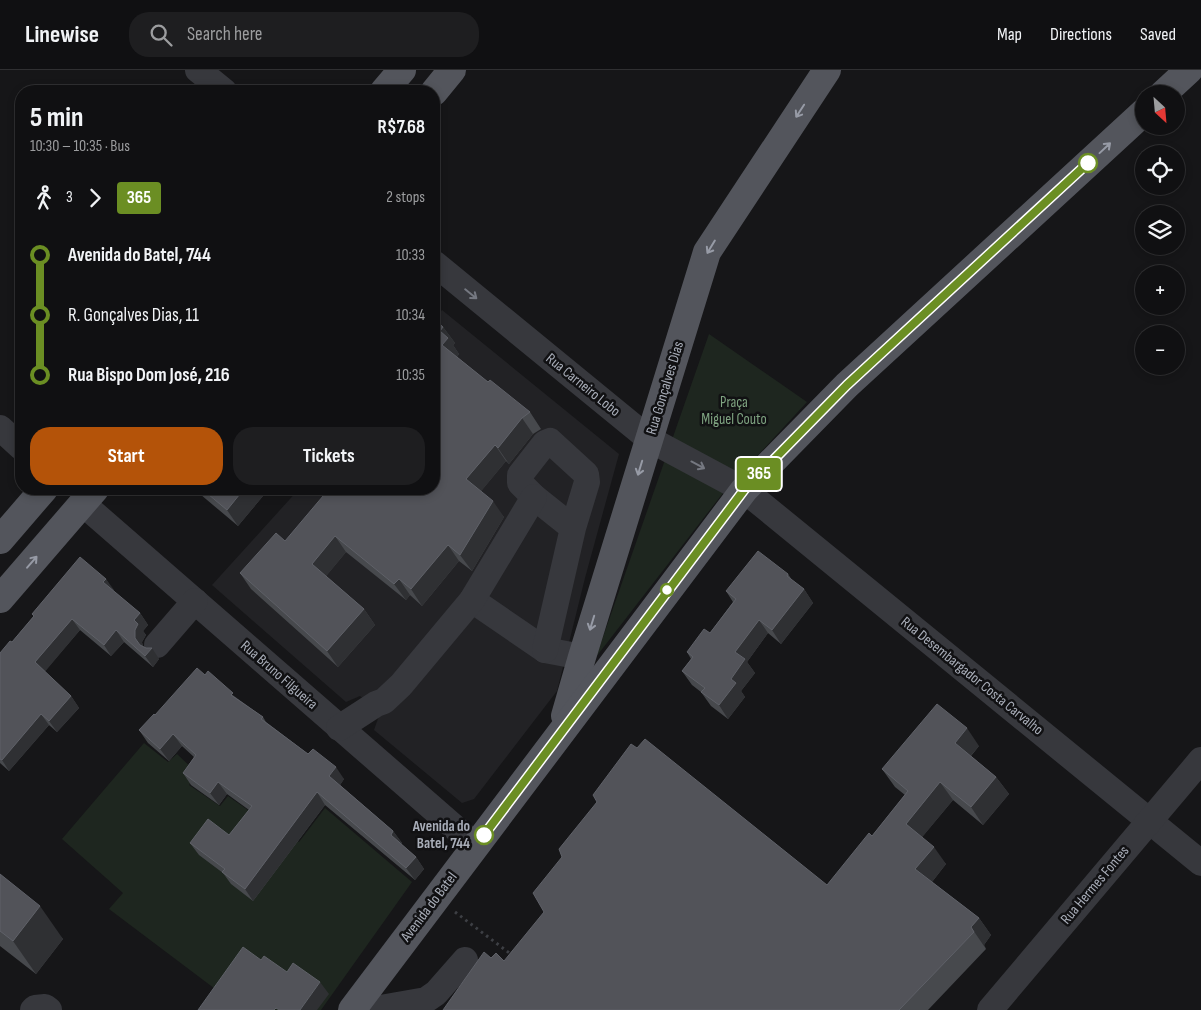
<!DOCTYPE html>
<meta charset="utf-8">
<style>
:root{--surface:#101012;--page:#1e1e20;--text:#f1f3f6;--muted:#9c9d9f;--line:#303032;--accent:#b45309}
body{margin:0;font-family:"Sofia Sans Condensed",sans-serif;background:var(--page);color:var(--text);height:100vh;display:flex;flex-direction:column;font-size:19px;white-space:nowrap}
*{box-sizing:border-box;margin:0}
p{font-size:16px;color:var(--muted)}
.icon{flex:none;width:28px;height:28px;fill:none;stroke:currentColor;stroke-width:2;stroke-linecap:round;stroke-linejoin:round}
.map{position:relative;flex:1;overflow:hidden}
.side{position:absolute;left:15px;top:15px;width:425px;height:410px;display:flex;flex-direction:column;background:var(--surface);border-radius:20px;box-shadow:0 2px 8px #0003,0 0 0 1px var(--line)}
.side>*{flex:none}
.badge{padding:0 10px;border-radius:4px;font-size:18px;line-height:32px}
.needle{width:32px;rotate:154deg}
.tools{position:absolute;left:1135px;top:15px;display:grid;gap:10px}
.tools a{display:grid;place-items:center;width:50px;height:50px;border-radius:50%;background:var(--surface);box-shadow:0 2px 8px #0003,0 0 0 1px var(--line);font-size:25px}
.map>.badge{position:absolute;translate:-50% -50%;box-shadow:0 0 0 2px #fff}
.legs{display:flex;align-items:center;gap:8px;height:55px;padding:0 15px;font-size:16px}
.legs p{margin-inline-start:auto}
.headline{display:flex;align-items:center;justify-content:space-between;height:85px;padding:0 15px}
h1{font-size:28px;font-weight:700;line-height:38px}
.cta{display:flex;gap:10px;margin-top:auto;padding:10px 15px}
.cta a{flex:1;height:58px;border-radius:20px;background:var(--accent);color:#fff;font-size:20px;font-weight:700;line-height:58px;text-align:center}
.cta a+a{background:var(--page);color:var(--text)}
ul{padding:0 15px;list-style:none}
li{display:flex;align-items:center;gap:18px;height:60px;font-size:19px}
li i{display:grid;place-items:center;width:8px;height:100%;margin:0 6px;background:currentColor}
li i::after{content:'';width:12px;height:12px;margin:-6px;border:4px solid;border-radius:50%;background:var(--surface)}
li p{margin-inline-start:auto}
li:first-child i{background:linear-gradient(#0000 50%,currentColor 0)}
li:last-child i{background:linear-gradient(currentColor 50%,#0000 0)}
header{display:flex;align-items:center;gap:30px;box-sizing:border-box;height:70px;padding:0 25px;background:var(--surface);border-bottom:1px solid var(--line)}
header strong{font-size:24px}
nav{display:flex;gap:28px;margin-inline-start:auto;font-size:18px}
.search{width:350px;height:45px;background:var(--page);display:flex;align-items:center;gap:12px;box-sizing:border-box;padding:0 18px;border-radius:20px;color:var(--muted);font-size:19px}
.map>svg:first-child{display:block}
</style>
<header>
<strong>Linewise</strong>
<div class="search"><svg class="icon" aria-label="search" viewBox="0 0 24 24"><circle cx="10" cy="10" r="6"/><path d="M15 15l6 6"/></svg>Search here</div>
<nav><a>Map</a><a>Directions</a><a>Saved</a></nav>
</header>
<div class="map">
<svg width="1201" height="940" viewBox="0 0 1201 940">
<rect width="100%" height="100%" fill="#161618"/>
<!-- built -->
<polygon fill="#222225" points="442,240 619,384 585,508 557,621 474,729 462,733 374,660 380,643 360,626 346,632 212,515 299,419 434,419 434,250"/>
<!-- green -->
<g fill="#1e261f">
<polygon points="709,264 807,332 723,423 596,587"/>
<polygon points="144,673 168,692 177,684 197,703 189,715 220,736 228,726 259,748 263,745 299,772 325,738 412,812 321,940 243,940 109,839 123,823 62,769"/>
</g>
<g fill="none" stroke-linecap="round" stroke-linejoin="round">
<!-- path -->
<polyline stroke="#3d3f44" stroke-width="3" stroke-dasharray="2.5 4" stroke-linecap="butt" points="455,842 512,885"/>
<!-- minor -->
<g stroke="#37383d" stroke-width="26">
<polyline points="198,0 224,21"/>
<polyline points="434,193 649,369 744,420 1201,793"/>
<polyline points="0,358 21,377"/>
<polyline points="82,433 476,776"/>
<polyline points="472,530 545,580 582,587"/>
<polyline points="157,575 195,531"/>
<polyline points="545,580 573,458 587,412 586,404 550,371 545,373 520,405 520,413 534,427 573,458"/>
<polyline points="339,658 376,634 384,631 401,615 472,530 534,427"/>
<polyline points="33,940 35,938 45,937 49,940"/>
<polyline points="369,940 426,930 436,923 465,890"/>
<polyline points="990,940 1201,690"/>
</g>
<!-- major -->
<g stroke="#53555c" stroke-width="28">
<polyline points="384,21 402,0"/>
<polyline points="434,22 452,0"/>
<polyline points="1163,24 1189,0"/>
<polyline points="0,470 44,419"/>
<polyline points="0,529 95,419"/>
<polyline points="565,646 582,587 707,182 827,0"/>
<polyline points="352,940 744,420 847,315 1144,42"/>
</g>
</g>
<!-- wall -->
<g fill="#47494d">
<polygon points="443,257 455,273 453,275 459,284 457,287 488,312 530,342 541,359 533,364 509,394 506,391 481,421 504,447 472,501 459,491 422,536 410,525 406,530 346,482 326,506 364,539 375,555 338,597 251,519 240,503 285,471 434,419"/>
<polygon points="194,419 257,419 263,426 238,456"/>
<polygon points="788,504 792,510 804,519 813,533 781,574 768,563 747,592 755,603 741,621 745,627 728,649 711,636 701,622 692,615 682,601 691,589 687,582 710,563 733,532 726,521"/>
<polygon points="106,509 113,521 140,543 148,555 143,561 146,565 142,572 143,577 159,589 153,597 124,572 111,586 80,560 44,602 71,626 79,638 57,662 49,655 9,701 0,693 0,583 12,572 34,546 32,544"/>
<polygon points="205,605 263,647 266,652 308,684 344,709 340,715 393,761 402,773 401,774 416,787 424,799 415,810 325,735 253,831 231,814 223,803 199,785 190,773 229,765 249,740 227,724 219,735 191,715 183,703 194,687 182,676 169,691 148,673 139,660 155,645"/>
<polygon points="979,676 971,686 996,707 1009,724 983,755 953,730 922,767 946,794 932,812 979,848 991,865 984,875 986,879 928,940 443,940 491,888 504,891 827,815 872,766 905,725 895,717 882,699"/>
<polygon points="0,804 63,869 36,904 0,876"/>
</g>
<!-- shaded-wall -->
<g fill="#2f3033">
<polygon points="443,257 455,273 453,275 459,284 454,291 442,275 440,261"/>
<polygon points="522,348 533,364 509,394 498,378"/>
<polygon points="495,375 506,391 478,425 466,409"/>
<polygon points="244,419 257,419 263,426 238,456 227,440"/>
<polygon points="493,431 504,447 472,501 460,485"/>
<polygon points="335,466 346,482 323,510 312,494"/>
<polygon points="448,475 459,491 422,536 411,519"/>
<polygon points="106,509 114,520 111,523 103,512"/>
<polygon points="399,509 410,525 406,530 394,514"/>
<polygon points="804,519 813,533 781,574 772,560"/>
<polygon points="364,539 375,555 338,597 327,581"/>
<polygon points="140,543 148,555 143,561 146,565 142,572 143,579 152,578 159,589 153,597 145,586 135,568 134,550"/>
<polygon points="72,549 80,560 43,604 35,592"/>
<polygon points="759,550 768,563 747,592 755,603 741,621 745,627 728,649 719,635 731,609 735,582"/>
<polygon points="116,560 124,572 111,586 104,575"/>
<polygon points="71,626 79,638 57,662 49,651"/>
<polygon points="41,644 49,655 9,701 2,690"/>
<polygon points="967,658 979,676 967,690 955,673"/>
<polygon points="173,664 182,676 169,691 160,679"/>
<polygon points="336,697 344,709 338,718 329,706"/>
<polygon points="996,707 1009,724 983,755 971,737"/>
<polygon points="218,712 227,724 219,735 210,723"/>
<polygon points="940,712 953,730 919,771 906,754"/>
<polygon points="317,722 325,735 253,831 245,819"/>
<polygon points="393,761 402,773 399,777 391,765"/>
<polygon points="934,777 946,794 928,817 915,799"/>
<polygon points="416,787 424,799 415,810 406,798"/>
<polygon points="40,836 63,869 36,904 13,871"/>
<polygon points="979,848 991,865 984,875 986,879 971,857"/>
<polygon points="320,912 329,924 317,940 300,940"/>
</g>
<!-- building -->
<g fill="#525359" stroke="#5f6168">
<polygon points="434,249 443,257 440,261 448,268 442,275 488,312 490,310 530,342 522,348 498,378 495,375 466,409 493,431 460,485 448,475 411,519 399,509 394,514 335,466 312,494 364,539 327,581 240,503 276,463 285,471 329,419 434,419"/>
<polygon points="202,419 244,419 227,440"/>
<polygon points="758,481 788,504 787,506 804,519 772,560 759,550 735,582 745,589 731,609 736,613 719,635 701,622 705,618 682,601 693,587 687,582 704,559 710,563 736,529 726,521"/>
<polygon points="80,487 106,509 103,512 140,543 134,550 138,554 135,560 135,568 140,575 146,578 152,578 145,586 116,560 104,575 72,549 35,592 71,626 49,651 41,644 2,690 0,689 0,583 10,571 12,572 34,546 32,544"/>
<polygon points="197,598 205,605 208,601 233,623 231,625 263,647 261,649 308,684 313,679 336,697 329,706 393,761 391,765 416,787 406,798 317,722 245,819 222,802 225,799 190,773 208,749 229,765 252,736 218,712 210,723 183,703 196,685 173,664 160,679 139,660 154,644 155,645"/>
<polygon points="937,634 967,658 955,673 996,707 971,737 940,712 906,754 934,777 915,799 979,848 971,857 974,862 899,940 443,940 484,882 491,888 496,883 504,891 544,842 533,823 562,787 559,779 597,732 593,725 631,674 637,678 645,669 827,815 869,763 872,766 908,721 882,699"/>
<polygon points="0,804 40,836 13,871 0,861"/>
<polygon points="243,877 261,890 264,886 287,902 293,893 320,912 300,940 279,940 276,938 274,940 198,940"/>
</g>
<!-- one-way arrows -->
<defs><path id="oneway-shaft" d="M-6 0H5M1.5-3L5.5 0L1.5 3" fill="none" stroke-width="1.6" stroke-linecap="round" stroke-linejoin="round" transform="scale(1.25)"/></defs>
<g stroke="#979ba6">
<use href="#oneway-shaft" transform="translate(800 41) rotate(123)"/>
<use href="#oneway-shaft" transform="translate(1105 78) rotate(-43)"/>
<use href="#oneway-shaft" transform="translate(711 177) rotate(121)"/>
<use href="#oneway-shaft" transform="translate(640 398) rotate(107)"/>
<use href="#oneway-shaft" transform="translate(32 492) rotate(-49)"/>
<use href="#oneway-shaft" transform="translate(592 553) rotate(107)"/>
</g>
<g stroke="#757881">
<use href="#oneway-shaft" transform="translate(471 224) rotate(39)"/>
<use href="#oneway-shaft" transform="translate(698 395) rotate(28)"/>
</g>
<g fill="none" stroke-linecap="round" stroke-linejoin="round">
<defs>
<polyline id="line-1" points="484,765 744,420 847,315 1088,93"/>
</defs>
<!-- line-1 casing -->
<use href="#line-1" stroke="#fff" stroke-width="11"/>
<!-- line-1 -->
<use href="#line-1" stroke="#6b8e23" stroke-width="8"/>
</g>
<!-- markers -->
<g fill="#fff" stroke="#6b8e23" stroke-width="2.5">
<circle cx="1088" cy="93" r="9"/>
<circle cx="667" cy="520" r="6"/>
<circle cx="484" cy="765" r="9"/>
</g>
<g text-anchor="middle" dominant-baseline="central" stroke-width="5" stroke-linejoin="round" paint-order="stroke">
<!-- street labels -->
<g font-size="15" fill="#a8adb8" stroke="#111113">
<text transform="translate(583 315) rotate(39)">Rua Carneiro Lobo</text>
<text transform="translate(665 318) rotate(-73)">Rua Gonçalves Dias</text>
<text transform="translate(279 605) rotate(41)">Rua Bruno Filgueira</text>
<text transform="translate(972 606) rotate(39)">Rua Desembargador Costa Carvalho</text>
<text transform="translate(1095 815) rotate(-50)">Rua Hermes Fontes</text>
<text transform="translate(429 837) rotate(-53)">Avenida do Batel</text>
</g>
<!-- park labels -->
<g font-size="15" fill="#7fa381" stroke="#111113">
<text x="734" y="332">Praça<tspan x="734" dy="17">Miguel Couto</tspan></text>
</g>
<!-- stop labels -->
<g font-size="15" font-weight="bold" fill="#a8adb8" stroke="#111113" text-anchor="end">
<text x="470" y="756">Avenida do<tspan x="470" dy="17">Batel, 744</tspan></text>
</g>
</g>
</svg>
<div class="tools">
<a><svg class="needle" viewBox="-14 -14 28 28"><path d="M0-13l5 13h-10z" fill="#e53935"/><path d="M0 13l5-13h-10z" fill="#9c9d9f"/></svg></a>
<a><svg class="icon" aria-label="locate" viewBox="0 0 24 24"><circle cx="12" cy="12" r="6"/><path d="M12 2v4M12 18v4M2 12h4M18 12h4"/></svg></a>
<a><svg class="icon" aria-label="layers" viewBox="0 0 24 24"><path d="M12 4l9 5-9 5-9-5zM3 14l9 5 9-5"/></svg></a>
<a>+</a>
<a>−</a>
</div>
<b class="badge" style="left:759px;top:404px;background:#6b8e23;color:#fff">365</b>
<section class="side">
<div class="headline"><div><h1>5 min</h1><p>10:30 – 10:35 · Bus</p></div><b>R$7.68</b></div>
<div class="legs"><svg class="icon" aria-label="walk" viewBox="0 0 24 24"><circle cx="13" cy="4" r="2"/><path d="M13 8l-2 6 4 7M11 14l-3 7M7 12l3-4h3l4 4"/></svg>3<svg class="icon" aria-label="forward" viewBox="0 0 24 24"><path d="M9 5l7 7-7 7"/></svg><b class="badge" style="background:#6b8e23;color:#fff">365</b><p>2 stops</p></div>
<ul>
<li><i style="color:#6b8e23"></i><b>Avenida do Batel, 744</b><p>10:33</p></li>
<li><i style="color:#6b8e23"></i><span>R. Gonçalves Dias, 11</span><p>10:34</p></li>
<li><i style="color:#6b8e23"></i><b>Rua Bispo Dom José, 216</b><p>10:35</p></li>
</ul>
<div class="cta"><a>Start</a><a>Tickets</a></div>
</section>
</div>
